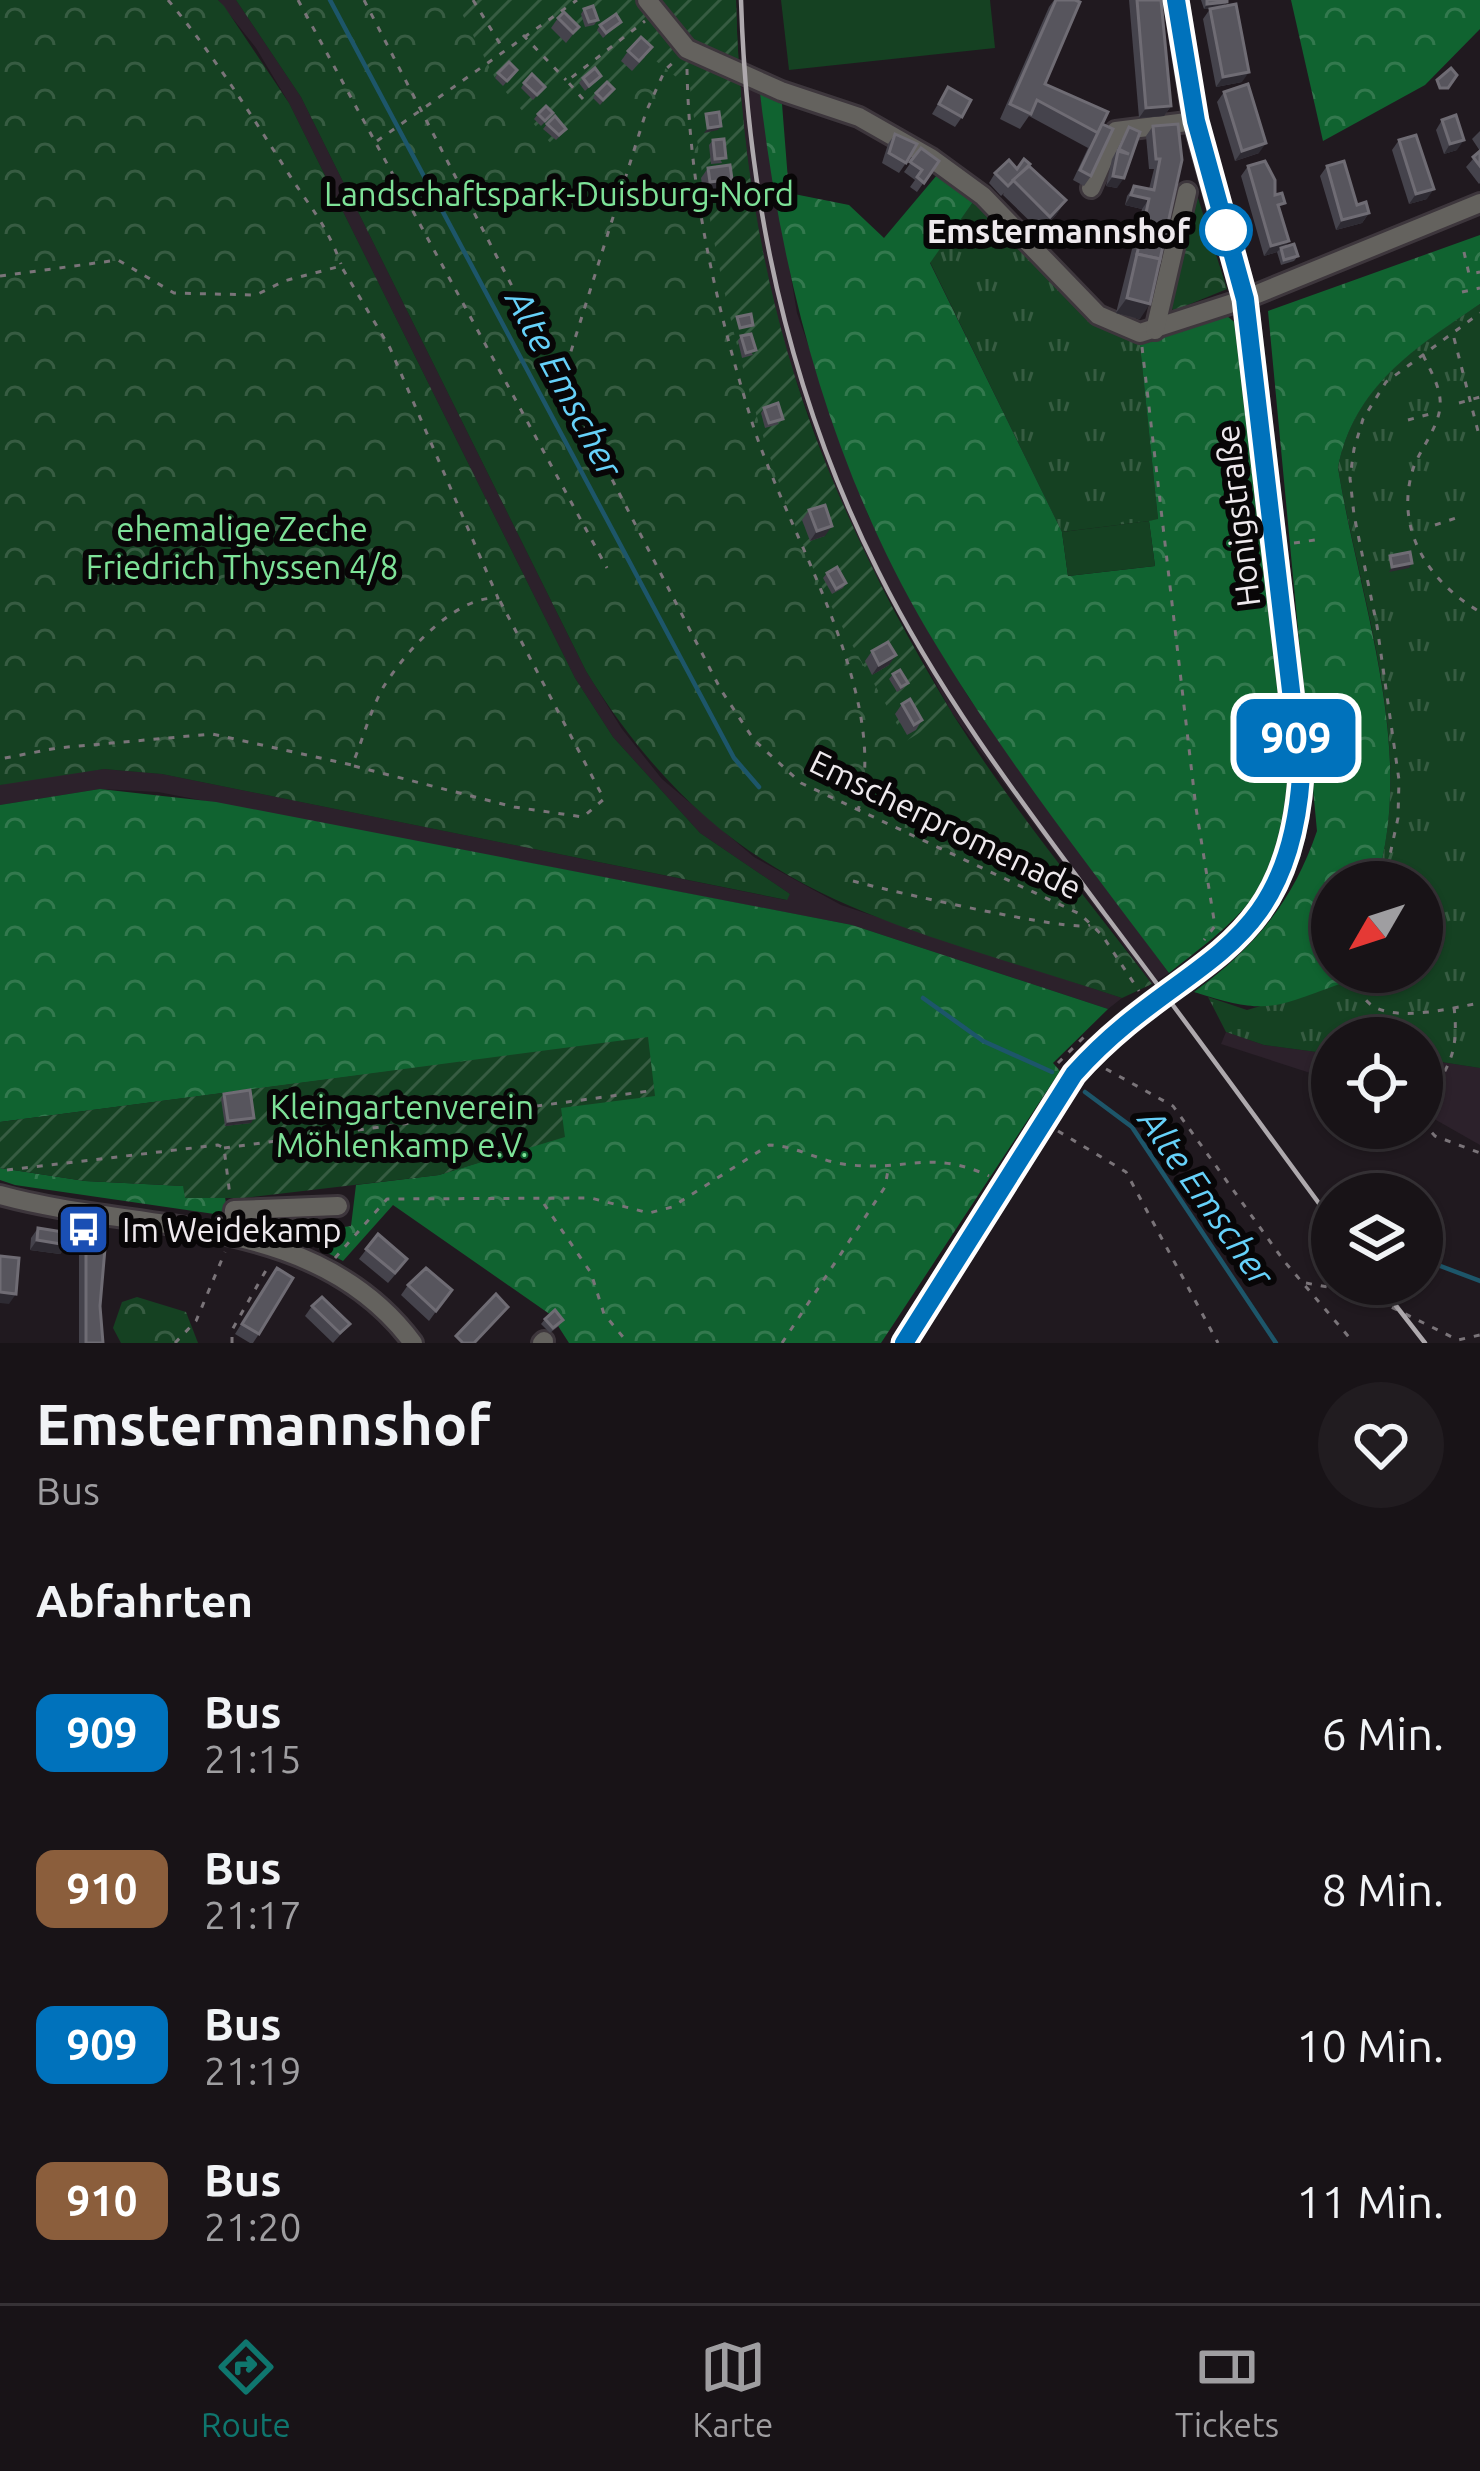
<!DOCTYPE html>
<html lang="de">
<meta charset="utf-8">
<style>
:root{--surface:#181317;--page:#211c20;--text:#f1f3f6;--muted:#9f9ea1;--line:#363236;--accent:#0f766e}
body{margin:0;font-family:Ubuntu,sans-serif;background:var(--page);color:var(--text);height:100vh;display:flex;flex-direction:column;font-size:45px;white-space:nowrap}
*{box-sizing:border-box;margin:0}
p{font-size:39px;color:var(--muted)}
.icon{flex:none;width:66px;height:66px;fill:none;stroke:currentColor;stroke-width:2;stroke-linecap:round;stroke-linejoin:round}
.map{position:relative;height:1343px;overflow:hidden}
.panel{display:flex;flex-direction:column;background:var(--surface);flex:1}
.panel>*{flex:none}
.badge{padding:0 24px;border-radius:18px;font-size:42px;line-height:78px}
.needle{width:78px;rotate:231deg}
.buttons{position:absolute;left:1311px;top:861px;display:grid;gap:24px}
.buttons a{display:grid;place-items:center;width:132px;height:132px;border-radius:50%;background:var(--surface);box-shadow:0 3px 9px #0004,0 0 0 3px var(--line);font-size:60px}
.map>.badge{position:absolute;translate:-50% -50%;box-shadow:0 0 0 6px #fff}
h2{padding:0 36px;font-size:45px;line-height:108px}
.round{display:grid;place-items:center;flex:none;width:126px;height:126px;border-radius:63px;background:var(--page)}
.head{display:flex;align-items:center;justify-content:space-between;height:204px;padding:0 36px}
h1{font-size:57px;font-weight:700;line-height:90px}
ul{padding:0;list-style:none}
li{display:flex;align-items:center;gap:36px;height:156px;padding:0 36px}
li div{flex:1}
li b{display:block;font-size:45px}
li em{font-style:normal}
li .badge{min-width:132px;font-weight:700;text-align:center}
.tabs{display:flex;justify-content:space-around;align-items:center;height:168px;border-top:3px solid var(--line);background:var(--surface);font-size:33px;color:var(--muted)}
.tabs a{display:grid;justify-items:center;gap:6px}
.tabs .on{color:var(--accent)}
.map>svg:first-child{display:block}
</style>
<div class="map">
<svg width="1480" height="1343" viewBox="0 0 1480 1343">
<defs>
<pattern id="grass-tufts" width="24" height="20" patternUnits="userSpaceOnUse" patternTransform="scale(3)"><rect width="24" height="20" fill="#154122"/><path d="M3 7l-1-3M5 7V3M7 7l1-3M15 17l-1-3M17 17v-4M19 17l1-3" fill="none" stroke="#375c42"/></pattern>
<pattern id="forest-crowns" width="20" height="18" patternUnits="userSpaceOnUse" patternTransform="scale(3)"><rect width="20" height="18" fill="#106330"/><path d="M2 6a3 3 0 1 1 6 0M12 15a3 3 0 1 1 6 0" fill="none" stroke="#33794e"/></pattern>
<pattern id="park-crowns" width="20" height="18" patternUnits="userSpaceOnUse" patternTransform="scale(3)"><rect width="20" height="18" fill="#154122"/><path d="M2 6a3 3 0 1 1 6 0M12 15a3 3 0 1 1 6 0" fill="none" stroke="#375c42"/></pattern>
<pattern id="garden-furrows" width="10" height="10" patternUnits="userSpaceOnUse" patternTransform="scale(3)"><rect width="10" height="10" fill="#154122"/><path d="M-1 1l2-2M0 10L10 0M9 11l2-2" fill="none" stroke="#375c42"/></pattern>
</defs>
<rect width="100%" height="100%" fill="#20191f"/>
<!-- built -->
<g fill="#2c212b">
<polygon points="218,0 236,0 301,97 586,671 622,729 662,779 754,857 841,905 1122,998 1108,1009 852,925 158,792 100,789 0,805 0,785 22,779 104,769 162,774 786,900 790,894 700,833 613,737 575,678 289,103 256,48"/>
<polygon points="738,86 760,93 797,313 868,515 925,626 969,698 1169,973 1152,984 952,713 846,521 774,318 755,224"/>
<polygon points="1226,1032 1264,1045 1332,1054 1332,1080 1221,1044"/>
<polygon points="1422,1059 1480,1068 1480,1145 1422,1112"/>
</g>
<!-- grass -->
<g fill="url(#grass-tufts)">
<polygon points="973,202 1092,319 1140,345 1158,520 1062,532 930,262"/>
<path d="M1480 304V1068L1422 1059V1038H1332V1054L1264 1045 1226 1032 1208 997 1247 1010 1345 982 1348 972H1422V882H1376C1417 751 1360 599 1338 468 1354 386 1414 348 1480 304Z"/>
</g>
<!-- forest -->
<g fill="url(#forest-crowns)">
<polygon points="1291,0 1480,0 1480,29 1425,85 1323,141"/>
<path d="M760 93 782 104 789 193 849 205 884 238 937 175 973 202 930 263 1062 532 1068 576 1155 566 1149 521 1158 519 1140 345 1227 316 1238 325C1248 419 1259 513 1269 607 1278 687 1304 784 1274 861 1254 911 1209 941 1169 973 1085 861 998 750 927 630 830 465 782 281 760 93Z"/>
<path d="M1480 235V304C1415 348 1354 386 1338 468 1359 599 1417 751 1376 882H1332V972H1348L1345 982C1272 1008 1270 1016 1194 992 1254 948 1293 902 1317 831L1268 311Z"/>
<polygon points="100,789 216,802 852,925 1108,1009 1053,1063 1060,1071 881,1343 569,1343 551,1315 393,1205 343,1261 305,1241 245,1223 245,1216 301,1233 351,1226 356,1185 439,1175 564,1136 560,1109 648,1038 0,1122 0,805"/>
<polygon points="0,1168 85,1181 184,1186 186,1198 225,1197 228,1216 15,1185 0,1180"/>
</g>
<!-- park -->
<g fill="url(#park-crowns)">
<polygon points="0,0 218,0 224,6 289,103 575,678 613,737 700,833 790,894 787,900 162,774 104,769 0,785"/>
<path d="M236 0H736C742 263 810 490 952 713 1012 808 1084 895 1152 984L1122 998C885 919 727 901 586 671L301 97Z"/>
<polygon points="1197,195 1227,289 1173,311 1170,302"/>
<polygon points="137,1297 186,1312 198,1343 121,1343 113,1328 122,1302"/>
</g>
<!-- garden -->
<g fill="url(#garden-furrows)">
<path d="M455 0H736C742 275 811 478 952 713L906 741C872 677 831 614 804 547 742 400 710 246 690 88L651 57 560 154 497 82Z"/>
<polygon points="648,1037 655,1096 561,1108 565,1137 439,1175 244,1198 185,1198 183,1186 85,1181 0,1168 0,1122"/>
</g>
<!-- pitch -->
<g fill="#154122">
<polygon points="781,0 990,0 995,48 789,70"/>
<polygon points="1149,521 1155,566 1068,576 1062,532"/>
</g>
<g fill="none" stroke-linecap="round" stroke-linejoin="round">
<!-- stream -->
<g stroke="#1d566a" stroke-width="4.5">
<polyline points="330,0 734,758 759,787"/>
<polyline points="923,998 983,1041 1052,1072"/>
<polyline points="1085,1092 1132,1127 1276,1343"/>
<polyline points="1422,1259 1480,1281"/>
</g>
<defs>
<g id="minor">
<polyline points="647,0 687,49 781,91 859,117 931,158 983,196 1098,315 1140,333 1245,299 1480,203"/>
<polyline points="1091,188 1116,131 1195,121"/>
<polyline points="1155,330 1187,192"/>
<path d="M0 1195C141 1234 315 1211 413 1343"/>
<polyline points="232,1233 234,1210 338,1206"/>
<polyline points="542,1343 544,1341"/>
</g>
<path id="major" d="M904 1343 1074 1074C1180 954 1287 965 1301 776L1245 299 1195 121 1176 0"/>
</defs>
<!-- minor casing -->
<use href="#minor" stroke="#3d363c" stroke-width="24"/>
<!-- major casing -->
<use href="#major" stroke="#3d363c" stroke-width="27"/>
<!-- path -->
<g stroke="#7a7479" stroke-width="3" stroke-dasharray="6 9" stroke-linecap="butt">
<path d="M168 0C212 53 248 110 285 168 309 207 324 219 341 264"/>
<polyline points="298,0 607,568"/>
<polyline points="364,0 721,690 754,740 801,783 1080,914 1102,935 1139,991"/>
<polyline points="473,0 502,47"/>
<polyline points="523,35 566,80"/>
<path d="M687 69C689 188 716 306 751 419 784 528 893 696 858 810"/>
<polyline points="583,99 567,81 645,21"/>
<polyline points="377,141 577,0"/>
<polyline points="1464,252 1469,274 1480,272"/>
<path d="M0 276 118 260 174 293 256 295 284 281 341 266 390 348 498 598C455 596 406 651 384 686 370 710 363 740 352 765L212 734 57 748 0 759"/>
<polyline points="1462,292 1480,288"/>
<polyline points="1454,338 1480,439"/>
<polyline points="1142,347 1196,808 1215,926 1204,940"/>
<path d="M1423 355C1431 372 1442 389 1440 408 1437 430 1420 449 1413 469 1394 530 1429 582 1480 612"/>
<polyline points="562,380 646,112 665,70 677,59"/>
<polyline points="1459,403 1480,397"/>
<polyline points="1408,420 1430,414"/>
<polyline points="1435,525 1456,518"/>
<polyline points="1294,543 1322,539"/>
<polyline points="354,766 514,807 583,817 604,799 499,599"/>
<path d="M853 881C885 890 1073 933 1090 925"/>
<polyline points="1384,882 1398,818 1399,780 1377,626 1354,515 1350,478 1354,449 1363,419 1386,382 1480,313"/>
<path d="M1359 972C1353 1035 1444 1009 1480 1003"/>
<path d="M1454 1007C1462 1074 1432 1071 1424 1124L1435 1136 1480 1153"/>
<polyline points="1058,1063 1085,1036"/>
<polyline points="1106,1069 1173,1106 1284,1261 1354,1343"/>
<polyline points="1058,1131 1126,1172 1218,1343"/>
<polyline points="224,1148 649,1091"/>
<polyline points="7,1170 218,1145 224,1148 230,1196"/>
<polyline points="544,1204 591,1273 604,1314 628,1343"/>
<path d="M335 1258 387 1199 591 1198 649 1213 672 1207 769 1145C798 1146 822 1163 851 1165 909 1171 930 1149 989 1176"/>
<polyline points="1306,1283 1365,1294 1458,1340 1480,1335"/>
<polyline points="175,1343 196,1321 225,1252"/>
<polyline points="232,1343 232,1330 269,1265"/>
<polyline points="782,1343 885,1187 888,1170"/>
</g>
<!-- minor -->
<use href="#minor" stroke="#64625e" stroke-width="18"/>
<!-- major -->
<use href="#major" stroke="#adaba2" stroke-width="21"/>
<!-- rail -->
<g stroke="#aea9ad" stroke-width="4.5">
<path d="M741 0C747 199 788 392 878 571 939 694 1022 803 1104 913 1181 1015 1256 1118 1332 1221"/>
<polyline points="1379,1284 1425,1343"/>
</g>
</g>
<!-- wall -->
<g fill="#45434c">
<polygon points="1054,0 1075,0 1045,84 1102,124 1091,176 1084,186 1073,180 1088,148 1029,116 1020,129 1000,119 1049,7"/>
<polygon points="1129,0 1161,0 1171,106 1164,116 1139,118"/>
<polygon points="1201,0 1228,0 1224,6 1242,82 1216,87 1203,19 1210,9 1214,8 1204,9"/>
<polygon points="584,9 598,20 594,25 585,27 581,14"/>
<polygon points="558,18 579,27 566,43 551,28"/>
<polygon points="621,22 603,38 597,30 600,25"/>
<polygon points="628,51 645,57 632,71 621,61"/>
<polygon points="517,70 503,86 495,78 498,73"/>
<polygon points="601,76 585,91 579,83 583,78"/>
<polygon points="524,83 545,87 533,100 521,88"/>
<polygon points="948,87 962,117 955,127 932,114"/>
<polygon points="614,89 600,105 593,98 596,93"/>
<polygon points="1224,92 1259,153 1235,161 1217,102"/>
<polygon points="538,114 549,118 541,126 534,119"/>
<polygon points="1442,120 1457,150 1444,154 1436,130"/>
<polygon points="547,124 562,134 556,140 543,129"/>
<polygon points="1178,124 1140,319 1116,313 1142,209 1125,205 1127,196 1134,186 1149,189 1154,169 1149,169 1146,136 1153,126"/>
<polygon points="1129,127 1117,188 1106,186 1112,159"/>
<polygon points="1480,131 1480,183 1479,184 1466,167 1480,151 1472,139"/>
<polygon points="895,134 906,163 899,173 882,163 888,144"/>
<polygon points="713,140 722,163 711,164 709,145"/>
<polygon points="1399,140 1427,199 1409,204 1392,150"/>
<polygon points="921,148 939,161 917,192 910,187 915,180 904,172"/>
<polygon points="1028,166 1066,200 1056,215 1040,231 1003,195 1004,193 1001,196 989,183 995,173"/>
<polygon points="1248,166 1275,195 1289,241 1285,246 1298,256 1294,261 1281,265 1277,252 1264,256 1241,176"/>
<polygon points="1327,166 1357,205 1369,213 1362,223 1336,230 1320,176"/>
<polygon points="708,168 732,179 725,189 703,192 701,178"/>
<polygon points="741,336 753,355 742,358 738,341"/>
<polygon points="764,408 779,424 765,428 761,413"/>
<polygon points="809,510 825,536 810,541 802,520"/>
<polygon points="827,573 846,583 843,588 832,594 823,578"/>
<polygon points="872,651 889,665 872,675 865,661"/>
<polygon points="893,674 904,688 897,692 889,679"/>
<polygon points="902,704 922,720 916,730 907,735 895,714"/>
<polygon points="224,1094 251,1123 225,1126 221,1099"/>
<polygon points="38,1228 67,1245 60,1254 30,1250 31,1238"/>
<polygon points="378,1234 400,1269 388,1283 359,1259"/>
<polygon points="86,1236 100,1306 103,1343 79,1343 79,1246"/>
<polygon points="270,1278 259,1334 253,1343 250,1343 235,1334"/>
<polygon points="408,1285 452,1290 429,1321 401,1295"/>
<polygon points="312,1306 350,1324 333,1343 305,1316"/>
<polygon points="545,1319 560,1325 550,1333 541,1324"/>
</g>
<!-- shaded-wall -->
<g fill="#2e2b33">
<polygon points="1227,2 1223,7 1204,9 1207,4"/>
<polygon points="1249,72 1242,82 1216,87 1223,77"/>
<polygon points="1171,106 1164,116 1139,118 1146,108"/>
<polygon points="721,126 718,130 704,133 708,128"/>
<polygon points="1464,140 1457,150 1444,154 1450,144"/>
<polygon points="1266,143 1259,153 1235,161 1242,151"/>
<polygon points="1113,176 1124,178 1117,188 1106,186"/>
<polygon points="732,179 725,189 703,192 710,182"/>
<polygon points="1434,189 1427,199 1409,204 1416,194"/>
<polygon points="1131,195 1149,199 1142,209 1125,205"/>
<polygon points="1066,200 1056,215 1040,231 1050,217"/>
<polygon points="1369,213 1362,223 1336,230 1342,220"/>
<polygon points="1289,241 1282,251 1281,248 1277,252 1264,256 1271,246"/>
<polygon points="1127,298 1150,304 1140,319 1116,313"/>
<polygon points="832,526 825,536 810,541 817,531"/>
<polygon points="1412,563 1409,568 1389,572 1392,567"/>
<polygon points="896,655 889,665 872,675 879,665"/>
<polygon points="254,1118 251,1123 225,1126 228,1121"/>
<polygon points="37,1240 67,1245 60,1254 30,1250"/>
<polygon points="0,1292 16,1294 9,1304 0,1303"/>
</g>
<!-- building -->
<g fill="#57555d" stroke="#6f6c74" stroke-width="3">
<polygon points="1056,0 1075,0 1080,2 1045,84 1108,112 1098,133 1037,100 1031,114 1010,104"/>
<polygon points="1137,0 1161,0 1171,106 1146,108"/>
<polygon points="1207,0 1227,0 1227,2 1207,4"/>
<polygon points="1236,4 1249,72 1223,77 1210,9"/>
<polygon points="593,6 598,20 589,22 584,9"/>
<polygon points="564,12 579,27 573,33 558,18"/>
<polygon points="616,14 621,22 606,33 600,25"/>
<polygon points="641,37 652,47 639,61 628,51"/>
<polygon points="509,62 517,70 507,81 498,73"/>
<polygon points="595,68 601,76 589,86 583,78"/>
<polygon points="1451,68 1457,75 1448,88 1440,88 1437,80"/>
<polygon points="532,74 545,87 537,95 524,83"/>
<polygon points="607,82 614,89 603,100 596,93"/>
<polygon points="1248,84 1266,143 1242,151 1224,92"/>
<polygon points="948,87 971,100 962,117 939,104"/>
<polygon points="546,106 553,113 545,121 538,114"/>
<polygon points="719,112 721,126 708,128 706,114"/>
<polygon points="1456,115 1464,140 1450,144 1442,120"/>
<polygon points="555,116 566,129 559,135 547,124"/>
<polygon points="1102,124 1113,129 1091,176 1080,170"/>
<polygon points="1178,124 1182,160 1159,264 1160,259 1137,254 1149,199 1131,195 1134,186 1154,190 1160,159 1156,159 1153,126"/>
<polygon points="1129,127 1140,132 1124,178 1113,176 1118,151 1129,154 1119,149"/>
<polygon points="895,134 917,144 906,163 889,153"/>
<polygon points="1416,135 1434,189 1416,194 1399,140"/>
<polygon points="724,139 726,158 715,159 713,140"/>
<polygon points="921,148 939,161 924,183 917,177 922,170 910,162"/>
<polygon points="1480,151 1480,166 1473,157"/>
<polygon points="1024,159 1030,164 1008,186 995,173 1009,160 1017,169"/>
<polygon points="1265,161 1275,180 1275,195 1282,193 1285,203 1278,205 1289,241 1271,246 1248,166"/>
<polygon points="1344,161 1357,205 1366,202 1369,213 1342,220 1327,166"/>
<polygon points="730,165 732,179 710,182 708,168"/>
<polygon points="1029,166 1066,200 1050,217 1013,180"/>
<polygon points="1294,244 1298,256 1284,260 1281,248"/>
<polygon points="1137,254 1160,259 1150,304 1127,298"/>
<polygon points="751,314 753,325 740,328 737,317"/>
<polygon points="751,334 756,350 746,353 741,336"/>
<polygon points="778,403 783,419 769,423 764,408"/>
<polygon points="825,505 832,526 817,531 809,510"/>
<polygon points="1410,552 1412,563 1392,567 1390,556"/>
<polygon points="837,567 846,583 836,589 827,573"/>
<polygon points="888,642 896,655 879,665 872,651"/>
<polygon points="900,670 908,683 901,687 893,674"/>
<polygon points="910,699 922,720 914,725 902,704"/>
<polygon points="250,1090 254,1118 228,1121 224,1094"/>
<polygon points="38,1228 69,1233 67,1245 37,1240"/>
<polygon points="378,1234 407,1259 395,1273 366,1249"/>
<polygon points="86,1236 106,1237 100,1306 103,1343 86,1343"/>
<polygon points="0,1256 19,1258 16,1294 0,1292"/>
<polygon points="277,1268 293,1278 259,1334 242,1324"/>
<polygon points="426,1268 452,1290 436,1311 408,1285"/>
<polygon points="496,1294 508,1307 474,1343 463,1343 456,1336"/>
<polygon points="322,1297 350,1324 340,1333 312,1306"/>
<polygon points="555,1310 563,1320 553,1328 545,1319"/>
</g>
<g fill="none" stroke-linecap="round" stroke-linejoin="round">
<defs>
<path id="line" d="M904 1343 1074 1074C1180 955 1288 963 1301 776L1245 299 1196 121 1176 0"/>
</defs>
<!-- line casing -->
<use href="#line" stroke="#fff" stroke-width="27"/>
<!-- line -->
<use href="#line" stroke="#0072bc" stroke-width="18"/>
</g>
<!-- icons -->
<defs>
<symbol id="bus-square" viewBox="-11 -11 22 22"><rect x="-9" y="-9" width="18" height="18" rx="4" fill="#1a4fb4" stroke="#080607"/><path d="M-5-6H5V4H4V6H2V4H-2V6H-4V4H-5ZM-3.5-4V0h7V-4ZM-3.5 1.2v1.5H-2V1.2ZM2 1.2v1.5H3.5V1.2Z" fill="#fff"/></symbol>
</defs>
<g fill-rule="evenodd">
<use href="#bus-square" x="54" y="1200" width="59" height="59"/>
</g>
<!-- markers -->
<circle fill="#fff" stroke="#0072bc" stroke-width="6" cx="1226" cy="230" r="24"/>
<g text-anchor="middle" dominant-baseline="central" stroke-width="12" stroke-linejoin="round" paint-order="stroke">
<!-- park labels -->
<g font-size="33" fill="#7ee298" stroke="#080607">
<text x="559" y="193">Landschaftspark-Duisburg-Nord</text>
<text x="242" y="528">ehemalige Zeche<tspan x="242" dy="38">Friedrich Thyssen 4/8</tspan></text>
<text x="402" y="1106">Kleingartenverein<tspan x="402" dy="38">Möhlenkamp e.V.</tspan></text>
</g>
<!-- stop labels -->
<g font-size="33" font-weight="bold" fill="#eee9ed" stroke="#080607" text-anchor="end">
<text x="1190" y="230">Emstermannshof</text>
</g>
<!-- street labels -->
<g font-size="33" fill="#eee9ed" stroke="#080607">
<text transform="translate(1237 516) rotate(-97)">Honigstraße</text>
<text transform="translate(946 824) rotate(26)">Emscherpromenade</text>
</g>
<!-- poi labels -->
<g font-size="33" fill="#eee9ed" stroke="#080607" text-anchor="start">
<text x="122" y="1229">Im Weidekamp</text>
</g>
<!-- water labels -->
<g font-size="36" font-style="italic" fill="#66d1f9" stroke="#080607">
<text transform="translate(565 383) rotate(62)">Alte Emscher</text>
<text transform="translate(1207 1197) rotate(55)">Alte Emscher</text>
</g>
</g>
</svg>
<div class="buttons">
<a><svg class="needle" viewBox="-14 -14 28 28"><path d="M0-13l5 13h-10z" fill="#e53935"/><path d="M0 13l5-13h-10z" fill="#9f9ea1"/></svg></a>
<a><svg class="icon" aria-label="locate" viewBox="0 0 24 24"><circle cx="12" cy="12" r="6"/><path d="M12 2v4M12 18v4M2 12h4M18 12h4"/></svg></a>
<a><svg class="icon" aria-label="layers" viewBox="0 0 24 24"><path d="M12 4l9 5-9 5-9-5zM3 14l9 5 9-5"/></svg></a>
</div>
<b class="badge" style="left:1296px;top:738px;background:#0072bc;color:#fff">909</b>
</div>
<section class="panel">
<div class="head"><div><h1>Emstermannshof</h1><p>Bus</p></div><a class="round"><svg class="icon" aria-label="heart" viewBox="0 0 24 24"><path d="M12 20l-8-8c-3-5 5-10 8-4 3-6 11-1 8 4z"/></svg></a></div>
<h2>Abfahrten</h2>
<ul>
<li><span class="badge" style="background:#0072bc;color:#fff">909</span><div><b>Bus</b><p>21:15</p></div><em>6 Min.</em></li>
<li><span class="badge" style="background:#8b5e3c;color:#fff">910</span><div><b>Bus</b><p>21:17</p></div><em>8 Min.</em></li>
<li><span class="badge" style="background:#0072bc;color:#fff">909</span><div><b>Bus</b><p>21:19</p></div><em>10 Min.</em></li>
<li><span class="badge" style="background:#8b5e3c;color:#fff">910</span><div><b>Bus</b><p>21:20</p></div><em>11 Min.</em></li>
</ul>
</section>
<nav class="tabs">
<a class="on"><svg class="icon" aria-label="directions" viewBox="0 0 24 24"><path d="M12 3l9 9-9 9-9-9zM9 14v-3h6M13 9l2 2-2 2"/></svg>Route</a>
<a><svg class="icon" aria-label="map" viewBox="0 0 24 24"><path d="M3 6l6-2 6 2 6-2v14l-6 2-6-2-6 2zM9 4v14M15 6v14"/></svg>Karte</a>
<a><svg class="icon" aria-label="tickets" viewBox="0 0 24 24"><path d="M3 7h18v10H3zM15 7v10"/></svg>Tickets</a>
</nav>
